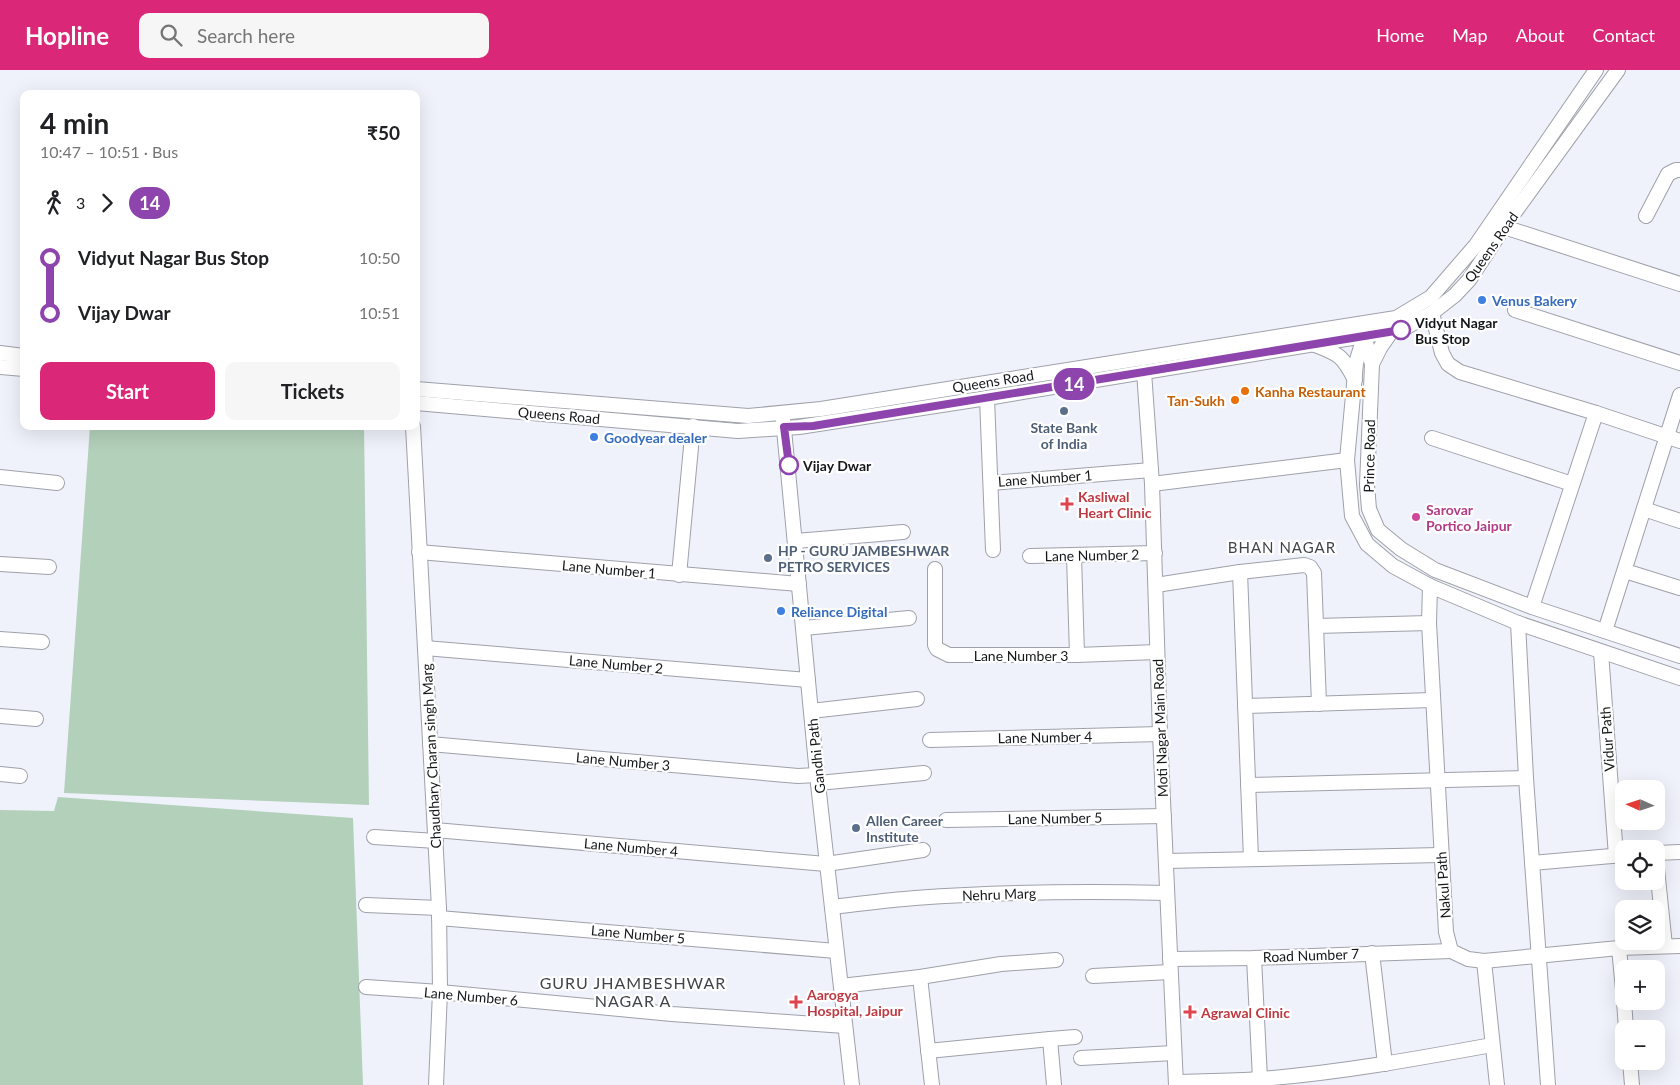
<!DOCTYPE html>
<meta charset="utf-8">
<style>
:root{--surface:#fff;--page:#f6f6f6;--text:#202124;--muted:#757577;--accent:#db2777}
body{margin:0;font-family:Lato,sans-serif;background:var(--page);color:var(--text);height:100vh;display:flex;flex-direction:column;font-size:19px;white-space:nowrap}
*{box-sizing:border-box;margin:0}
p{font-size:16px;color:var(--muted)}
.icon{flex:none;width:28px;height:28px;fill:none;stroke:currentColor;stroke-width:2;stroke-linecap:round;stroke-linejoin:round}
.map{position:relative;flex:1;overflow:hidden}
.details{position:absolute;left:20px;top:20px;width:400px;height:340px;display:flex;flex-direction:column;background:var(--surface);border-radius:10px;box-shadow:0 5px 20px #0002}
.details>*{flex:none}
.badge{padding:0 10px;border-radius:16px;font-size:18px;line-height:32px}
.needle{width:32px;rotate:273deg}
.fabs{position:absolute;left:1615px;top:710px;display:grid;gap:10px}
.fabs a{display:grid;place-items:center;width:50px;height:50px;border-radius:10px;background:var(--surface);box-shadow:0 5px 20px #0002;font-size:25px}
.map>.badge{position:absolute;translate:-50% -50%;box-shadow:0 0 0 2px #fff}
.legs{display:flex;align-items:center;gap:8px;height:55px;padding:0 20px;font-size:16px}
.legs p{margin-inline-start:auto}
.head{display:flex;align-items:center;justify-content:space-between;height:85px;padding:0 20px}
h1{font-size:28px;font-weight:700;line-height:38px}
.action{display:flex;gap:10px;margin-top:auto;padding:10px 20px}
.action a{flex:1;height:58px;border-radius:10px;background:var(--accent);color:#fff;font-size:20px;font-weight:700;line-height:58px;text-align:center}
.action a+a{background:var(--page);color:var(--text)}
ul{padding:0 20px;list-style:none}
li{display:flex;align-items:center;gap:18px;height:55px;font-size:19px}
li i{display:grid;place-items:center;width:8px;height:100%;margin:0 6px;background:currentColor}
li i::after{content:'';width:12px;height:12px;margin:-6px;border:4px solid;border-radius:50%;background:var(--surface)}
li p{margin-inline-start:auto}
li:first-child i{background:linear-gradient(#0000 50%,currentColor 0)}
li:last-child i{background:linear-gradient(currentColor 50%,#0000 0)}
header{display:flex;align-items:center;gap:30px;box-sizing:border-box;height:70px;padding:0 25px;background:var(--accent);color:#fff}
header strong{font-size:24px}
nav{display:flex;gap:28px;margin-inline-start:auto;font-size:18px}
.search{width:350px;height:45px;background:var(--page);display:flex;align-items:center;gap:12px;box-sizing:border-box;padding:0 18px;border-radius:10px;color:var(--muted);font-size:19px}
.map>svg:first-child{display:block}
</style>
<header>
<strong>Hopline</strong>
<div class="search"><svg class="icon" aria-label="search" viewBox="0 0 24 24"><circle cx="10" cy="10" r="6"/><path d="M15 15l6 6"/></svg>Search here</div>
<nav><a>Home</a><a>Map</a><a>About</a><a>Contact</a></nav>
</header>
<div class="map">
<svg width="1680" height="1015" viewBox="0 0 1680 1015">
<rect width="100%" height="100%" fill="#eff2fb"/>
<!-- green -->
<g fill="#b3d0ba">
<polygon points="90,356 364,356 369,735 64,723"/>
<polygon points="58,727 353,748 363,1015 0,1015 0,740 54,741"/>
</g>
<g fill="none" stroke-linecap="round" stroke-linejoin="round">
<defs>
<g id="minor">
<polyline points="1646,146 1668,104 1676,100 1680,100"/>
<polyline points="1504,157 1680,214"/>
<polyline points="1515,240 1680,293"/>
<polyline points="1432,243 1442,283 1448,294 1460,302 1596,343 1680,371"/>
<polyline points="1364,266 1372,294 1367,415 1369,439 1378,460 1401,479 1435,500 1532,537 1680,586"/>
<polyline points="1364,267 1356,293 1347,390 1352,446 1367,474 1393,496 1430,516 1518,553 1680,608"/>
<path d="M1315 275C1339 284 1343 286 1355 310"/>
<polyline points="0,283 24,286"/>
<polyline points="1372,294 1380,278 1391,262"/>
<polyline points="0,297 24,299"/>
<polyline points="1144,302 1152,414 1160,664 1176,1015"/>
<polyline points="416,319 748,346 821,339 1396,248 1431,227 1476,175 1596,0"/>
<polyline points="987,328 993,480"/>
<polyline points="416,333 738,361 799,357 987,328 1401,260 1432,243 1455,225 1469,210 1504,157 1618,0"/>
<polyline points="783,349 817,705 852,1015"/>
<polyline points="413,356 439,838 440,922 436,1015"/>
<polyline points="1432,368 1572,414"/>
<polyline points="0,407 57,413"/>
<polyline points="991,413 1151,400"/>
<polyline points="1152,414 1347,390"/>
<polyline points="1644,439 1680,451"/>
<polyline points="796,471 903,462"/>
<polyline points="419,482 799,514"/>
<polyline points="1030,486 1155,483"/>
<polyline points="1074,486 1077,585"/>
<polyline points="0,494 49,497"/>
<polyline points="935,499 935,575 937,579 949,585 1077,585 1157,582"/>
<polyline points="1625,501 1680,518"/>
<polyline points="1240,502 1251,789"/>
<polyline points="679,505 693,356"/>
<polyline points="1156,515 1240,502 1304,495 1310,497 1314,503 1319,634"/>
<polyline points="1430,516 1429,553 1446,862 1451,881 1468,889 1484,891 1619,878 1680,876"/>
<polyline points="1532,537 1596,343"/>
<polyline points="1518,553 1526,708 1548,1015"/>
<polyline points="1316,556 1429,553"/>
<polyline points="804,558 909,548"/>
<polyline points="1605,561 1680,325"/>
<polyline points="0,569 42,572"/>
<polyline points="425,578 808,610"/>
<polyline points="1601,582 1616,786"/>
<polyline points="1245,636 1432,630"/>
<polyline points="811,641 917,629"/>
<polyline points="0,646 36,649"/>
<polyline points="930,670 1160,664"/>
<polyline points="430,674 798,706 817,705"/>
<polyline points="0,704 20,706"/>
<polyline points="818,713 924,703"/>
<polyline points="1248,715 1526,708"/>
<polyline points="946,750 1164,746"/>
<polyline points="435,760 826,794 923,780"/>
<polyline points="374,767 436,771"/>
<polyline points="1656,783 1680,782"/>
<polyline points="1656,789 1665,876"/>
<polyline points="1166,791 1440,785"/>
<polyline points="1532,793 1623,785"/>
<polyline points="366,835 439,838"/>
<path d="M832 837C859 834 887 830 915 828 999 822 1083 821 1167 823"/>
<polyline points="439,848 836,881"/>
<polyline points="1619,878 1624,930"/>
<polyline points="1372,883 1385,994"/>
<polyline points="1254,888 1260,1009"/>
<polyline points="1170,889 1254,888 1451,881"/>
<polyline points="1484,891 1497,1015"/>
<polyline points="1093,906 1170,902"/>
<polyline points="920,907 932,1015"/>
<polyline points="841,916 920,907 1001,894 1056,890"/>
<polyline points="366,917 440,922 672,944 845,956"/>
<polyline points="1624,931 1626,959"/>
<polyline points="928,981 1050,969"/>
<polyline points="1081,988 1174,983"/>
<polyline points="1630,991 1632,1015"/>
<path d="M1176 1012C1204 1011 1232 1011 1260 1009 1338 1003 1415 989 1492 975"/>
<polyline points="1054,1015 1050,969 1075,967"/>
</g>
</defs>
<!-- minor casing -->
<use href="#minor" stroke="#9ea1a9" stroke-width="16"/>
<!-- minor -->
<use href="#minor" stroke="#fff" stroke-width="14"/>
</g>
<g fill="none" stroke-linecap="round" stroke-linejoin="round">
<defs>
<polyline id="line-1" points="789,395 784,357 813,356 1401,260"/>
</defs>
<!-- line-1 casing -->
<use href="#line-1" stroke="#fff" stroke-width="11"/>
<!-- line-1 -->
<use href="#line-1" stroke="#8e44ad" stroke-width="8"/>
</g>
<!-- markers -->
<g fill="#3f7fe0" stroke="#fff" stroke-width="2">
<circle cx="1482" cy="230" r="5"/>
<circle cx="594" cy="367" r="5"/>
<circle cx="781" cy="541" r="5"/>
</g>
<g fill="#fff" stroke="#8e44ad" stroke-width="2.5">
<circle cx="1401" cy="260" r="9"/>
<circle cx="789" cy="395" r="9"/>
</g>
<g fill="#e8710a" stroke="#fff" stroke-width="2">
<circle cx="1245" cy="321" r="5"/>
<circle cx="1235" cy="330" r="5"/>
</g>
<g fill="#5c6f8a" stroke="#fff" stroke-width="2">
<circle cx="1064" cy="341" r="5"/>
<circle cx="768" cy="488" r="5"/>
<circle cx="856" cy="758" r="5"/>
</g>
<g fill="#e0444e" stroke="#fff" stroke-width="2">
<path d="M1064.5 426.5h5v5h5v5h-5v5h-5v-5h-5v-5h5z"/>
<path d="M793.5 924.5h5v5h5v5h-5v5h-5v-5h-5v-5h5z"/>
<path d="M1187.5 934.5h5v5h5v5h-5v5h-5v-5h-5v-5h5z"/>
</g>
<circle fill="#d1479c" stroke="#fff" stroke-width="2" cx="1416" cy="447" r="5"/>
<g text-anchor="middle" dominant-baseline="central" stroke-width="4.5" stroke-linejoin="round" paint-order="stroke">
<!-- street labels -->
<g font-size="14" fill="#15171a" stroke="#fff">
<text transform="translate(1491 177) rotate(-55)">Queens Road</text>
<text transform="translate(993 311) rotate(-9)">Queens Road</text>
<text transform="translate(559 345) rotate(5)">Queens Road</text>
<text transform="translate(1369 386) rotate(-89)">Prince Road</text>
<text transform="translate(1045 408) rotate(-4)">Lane Number 1</text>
<text transform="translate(1092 485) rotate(-1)">Lane Number 2</text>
<text transform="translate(609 499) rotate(5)">Lane Number 1</text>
<text x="1021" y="585">Lane Number 3</text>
<text transform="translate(616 594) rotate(5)">Lane Number 2</text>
<text transform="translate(1160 658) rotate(-92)">Moti Nagar Main Road</text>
<text transform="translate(1045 667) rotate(-1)">Lane Number 4</text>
<text transform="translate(1607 669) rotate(-94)">Vidur Path</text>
<text transform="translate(431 686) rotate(-93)">Chaudhary Charan singh Marg</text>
<text transform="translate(816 686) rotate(-96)">Gandhi Path</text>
<text transform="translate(623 691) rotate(5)">Lane Number 3</text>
<text transform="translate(1055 748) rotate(-1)">Lane Number 5</text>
<text transform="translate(631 777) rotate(5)">Lane Number 4</text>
<text transform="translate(1443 815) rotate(-94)">Nakul Path</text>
<text transform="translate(999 824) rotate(-2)">Nehru Marg</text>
<text transform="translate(638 864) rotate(5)">Lane Number 5</text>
<text transform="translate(1311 885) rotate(-2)">Road Number 7</text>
<text transform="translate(471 926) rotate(5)">Lane Number 6</text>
</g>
<!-- shop labels -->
<g font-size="14" font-weight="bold" fill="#366cbe" stroke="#fff" text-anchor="start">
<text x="1492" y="230">Venus Bakery</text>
<text x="604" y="367">Goodyear dealer</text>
<text x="791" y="541">Reliance Digital</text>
</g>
<!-- stop labels -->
<g font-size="14" font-weight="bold" fill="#15171a" stroke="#fff" text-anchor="start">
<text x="1415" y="252">Vidyut Nagar<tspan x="1415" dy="16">Bus Stop</tspan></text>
<text x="803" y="395">Vijay Dwar</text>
</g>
<!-- food labels -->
<g font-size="14" font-weight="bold" fill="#c56008" stroke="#fff" text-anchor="start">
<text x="1255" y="321">Kanha Restaurant</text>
<text x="1225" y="330" text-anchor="end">Tan-Sukh</text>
</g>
<!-- service labels -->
<g font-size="14" font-weight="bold" fill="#4e5e75" stroke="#fff" text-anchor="start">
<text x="1064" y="357" text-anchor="middle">State Bank<tspan x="1064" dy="16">of India</tspan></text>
<text x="778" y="480">HP - GURU JAMBESHWAR<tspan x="778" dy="16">PETRO SERVICES</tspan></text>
<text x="866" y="750">Allen Career<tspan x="866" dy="16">Institute</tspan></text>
</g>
<!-- health labels -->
<g font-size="14" font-weight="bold" fill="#be3a42" stroke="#fff" text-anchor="start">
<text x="1078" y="426">Kasliwal<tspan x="1078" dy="16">Heart Clinic</tspan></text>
<text x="807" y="924">Aarogya<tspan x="807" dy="16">Hospital, Jaipur</tspan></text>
<text x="1201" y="942">Agrawal Clinic</text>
</g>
<!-- hotel labels -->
<g font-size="14" font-weight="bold" fill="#b23c85" stroke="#fff" text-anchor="start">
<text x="1426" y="439">Sarovar<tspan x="1426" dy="16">Portico Jaipur</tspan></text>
</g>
<!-- neighbourhood labels -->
<g font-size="15" letter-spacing="1" fill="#41444b" stroke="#fff">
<text x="1282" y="477">BHAN NAGAR</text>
</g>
<!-- quarter labels -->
<g font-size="16" letter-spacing="1" fill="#41444b" stroke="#fff">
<text x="633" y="912">GURU JHAMBESHWAR<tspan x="633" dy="18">NAGAR A</tspan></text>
</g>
</g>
</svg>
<div class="fabs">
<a><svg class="needle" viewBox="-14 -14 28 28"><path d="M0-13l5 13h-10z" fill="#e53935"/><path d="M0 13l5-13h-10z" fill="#757577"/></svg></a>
<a><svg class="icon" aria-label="locate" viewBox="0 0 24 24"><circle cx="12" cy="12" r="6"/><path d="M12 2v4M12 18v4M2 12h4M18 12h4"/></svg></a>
<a><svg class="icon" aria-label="layers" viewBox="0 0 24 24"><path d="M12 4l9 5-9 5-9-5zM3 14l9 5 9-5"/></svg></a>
<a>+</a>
<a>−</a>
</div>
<b class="badge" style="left:1074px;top:314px;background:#8e44ad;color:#fff">14</b>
<section class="details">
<div class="head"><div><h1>4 min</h1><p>10:47 – 10:51 · Bus</p></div><b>₹50</b></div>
<div class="legs"><svg class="icon" aria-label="walk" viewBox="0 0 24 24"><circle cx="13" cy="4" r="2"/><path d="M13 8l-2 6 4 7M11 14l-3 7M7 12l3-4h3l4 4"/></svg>3<svg class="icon" aria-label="forward" viewBox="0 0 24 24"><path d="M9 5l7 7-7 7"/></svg><b class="badge" style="background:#8e44ad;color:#fff">14</b></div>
<ul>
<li><i style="color:#8e44ad"></i><b>Vidyut Nagar Bus Stop</b><p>10:50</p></li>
<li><i style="color:#8e44ad"></i><b>Vijay Dwar</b><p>10:51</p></li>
</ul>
<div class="action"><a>Start</a><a>Tickets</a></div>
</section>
</div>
